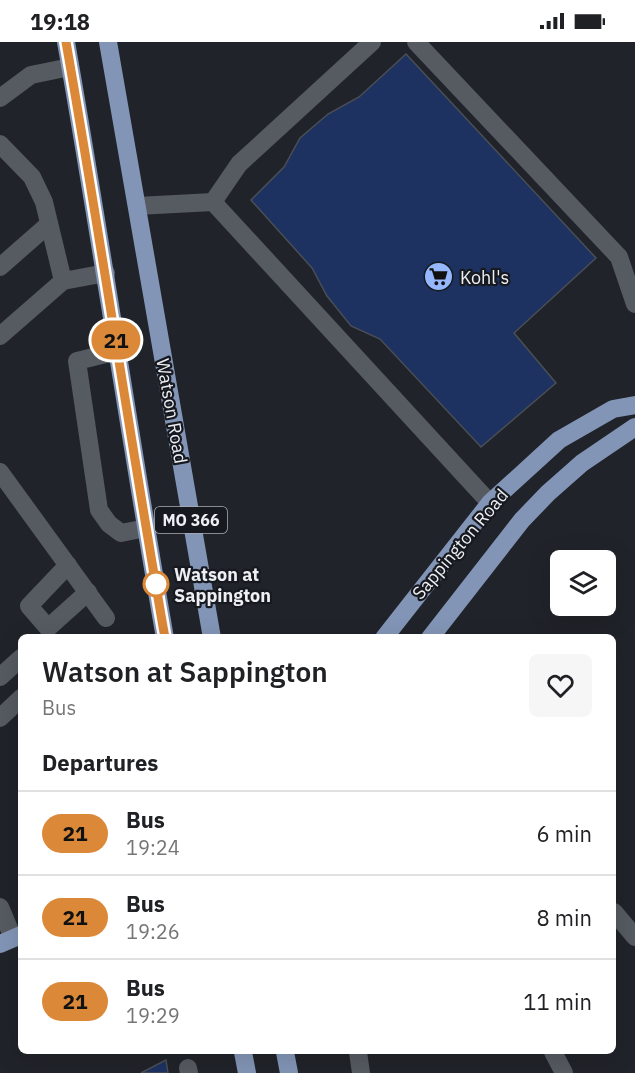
<!DOCTYPE html>
<style>
:root{--surface:#fff;--page:#f6f6f6;--text:#202124;--muted:#757577;--line:#e0e0e0}
body{margin:0;font-family:"IBM Plex Sans",sans-serif;background:var(--page);color:var(--text);height:100vh;display:flex;flex-direction:column;font-size:22px;white-space:nowrap}
*{box-sizing:border-box;margin:0}
p{font-size:20px;color:var(--muted)}
.icon{flex:none;width:33px;height:33px;fill:none;stroke:currentColor;stroke-width:2;stroke-linecap:round;stroke-linejoin:round}
.map{position:relative;flex:1;overflow:hidden}
.panel{position:absolute;left:18px;top:592px;width:598px;height:420px;display:flex;flex-direction:column;background:var(--surface);border-radius:9px;box-shadow:0 6px 24px #0002}
.panel>*{flex:none}
.badge{padding:0 12px;border-radius:20px;font-size:21px;line-height:39px}
.buttons{position:absolute;left:550px;top:508px;display:grid;gap:12px}
.buttons a{display:grid;place-items:center;width:66px;height:66px;border-radius:9px;background:var(--surface);box-shadow:0 6px 24px #0002;font-size:30px}
.map>.badge{position:absolute;translate:-50% -50%;box-shadow:0 0 0 3px #fff}
h2{padding:0 24px;font-size:22px;line-height:54px}
.round{display:grid;place-items:center;flex:none;width:63px;height:63px;border-radius:9px;background:var(--page)}
.head{display:flex;align-items:center;justify-content:space-between;height:102px;padding:0 24px}
h1{font-size:28px;font-weight:600;line-height:45px}
ul{padding:0;list-style:none}
li{display:flex;align-items:center;gap:18px;height:84px;padding:0 24px;border-top:2px solid var(--line)}
li div{flex:1}
li b{display:block;font-size:22px}
li em{font-style:normal}
li .badge{min-width:66px;font-weight:700;text-align:center}
.status{display:flex;justify-content:space-between;align-items:center;height:42px;padding:0 30px;background:var(--surface);direction:ltr}
.status svg{height:16px;fill:currentColor}
.map>svg:first-child{display:block}
</style>
<div class="status"><b>19:18</b><svg viewBox="0 0 49 12"><path d="M0 12V9h3v3zM5 12V6h3v6zM10 12V3h3v9zM15 12V0h3v12zM26 1h20v11H26zM47 4h2v5h-2z"/></svg></div>
<div class="map">
<svg width="635" height="1031" viewBox="0 0 635 1031">
<rect width="100%" height="100%" fill="#202329"/>
<!-- building -->
<g fill="#1d3260" stroke="#4a4e55" stroke-width="1.5">
<polygon points="406,12 596,216 514,291 556,341 481,405 380,297 351,284 327,254 312,226 251,158 284,125 300,96 328,72 359,55"/>
<polygon points="166,1018 168,1031 141,1031"/>
</g>
<g fill="none" stroke-linecap="round" stroke-linejoin="round">
<!-- minor -->
<g stroke="#565a61" stroke-width="18">
<polyline points="416,0 619,215 635,262"/>
<polyline points="0,56 31,33 70,25"/>
<polyline points="0,102 32,135 44,160 63,239 106,231"/>
<polyline points="213,160 239,122 372,0"/>
<polyline points="137,164 213,160 490,461"/>
<polyline points="0,225 49,182"/>
<polyline points="0,294 63,239"/>
<polyline points="118,309 77,319 99,468 109,482 121,491 146,486"/>
<polyline points="0,430 106,576"/>
<polyline points="68,523 29,564 48,586 88,550"/>
<polyline points="0,635 21,616"/>
<polyline points="0,676 21,656"/>
<polyline points="0,865 13,896"/>
<polyline points="614,870 635,895"/>
<polyline points="358,1010 361,1031"/>
<polyline points="553,1010 564,1031"/>
<polyline points="188,1026 189,1031"/>
</g>
<!-- major -->
<g stroke="#8395b6" stroke-width="18">
<path d="M66 0C101 198 130 397 165 596"/>
<polyline points="108,0 212,596"/>
<polyline points="384,596 490,461 559,398 613,367 635,363"/>
<polyline points="430,596 522,478 548,451 582,421 635,385"/>
<polyline points="0,902 21,893"/>
<polyline points="243,1010 247,1031"/>
<polyline points="285,1010 289,1031"/>
</g>
</g>
<g fill="none" stroke-linecap="round" stroke-linejoin="round">
<defs>
<path id="line" d="M66 0C101 198 130 397 165 596"/>
</defs>
<!-- line casing -->
<use href="#line" stroke="#fff" stroke-width="14"/>
<!-- line -->
<use href="#line" stroke="#db8839" stroke-width="9"/>
</g>
<!-- icons -->
<defs>
<symbol id="supermarket-disc" viewBox="-11 -11 22 22"><circle r="9.5" fill="#94b7fd" stroke="#16191f"/><path d="M-6-5.5h2.5l.6 2H6L4.5 2H-2.5L-4.4-4H-6ZM-1.5 3.2a1.3 1.3 0 1 0 .1 0ZM3 3.2a1.3 1.3 0 1 0 .1 0Z" fill="#111"/></symbol>
</defs>
<g fill-rule="evenodd">
<use href="#supermarket-disc" x="422" y="218" width="33" height="33"/>
</g>
<!-- markers -->
<circle fill="#fff" stroke="#db8839" stroke-width="3" cx="156" cy="542" r="12"/>
<g text-anchor="middle" dominant-baseline="central" stroke-width="4.5" stroke-linejoin="round" paint-order="stroke">
<!-- shield labels -->
<rect fill="#16191f" stroke="#acafb3" stroke-width="1.5" x="155" y="465" width="72" height="26" rx="4.5"/>
<g font-size="16" font-weight="bold" fill="#edeff3">
<text x="191" y="478">MO 366</text>
</g>
<!-- poi labels -->
<g font-size="18" fill="#edeff3" stroke="#16191f" text-anchor="start">
<text x="460" y="235">Kohl's</text>
</g>
<!-- street labels -->
<g font-size="18" fill="#edeff3" stroke="#16191f">
<text transform="translate(172 369) rotate(80)">Watson Road</text>
<text transform="translate(460 502) rotate(-50)">Sappington Road</text>
</g>
<!-- stop labels -->
<g font-size="18" font-weight="bold" fill="#edeff3" stroke="#16191f" text-anchor="start">
<text x="174" y="532">Watson at<tspan x="174" dy="21">Sappington</tspan></text>
</g>
</g>
</svg>
<div class="buttons">
<a><svg class="icon" aria-label="layers" viewBox="0 0 24 24"><path d="M12 4l9 5-9 5-9-5zM3 14l9 5 9-5"/></svg></a>
</div>
<b class="badge" style="left:116px;top:298px;background:#db8839;color:#111">21</b>
<section class="panel">
<div class="head"><div><h1>Watson at Sappington</h1><p>Bus</p></div><a class="round"><svg class="icon" aria-label="heart" viewBox="0 0 24 24"><path d="M12 20l-8-8c-3-5 5-10 8-4 3-6 11-1 8 4z"/></svg></a></div>
<h2>Departures</h2>
<ul>
<li><span class="badge" style="background:#db8839;color:#111">21</span><div><b>Bus</b><p>19:24</p></div><em>6 min</em></li>
<li><span class="badge" style="background:#db8839;color:#111">21</span><div><b>Bus</b><p>19:26</p></div><em>8 min</em></li>
<li><span class="badge" style="background:#db8839;color:#111">21</span><div><b>Bus</b><p>19:29</p></div><em>11 min</em></li>
</ul>
</section>
</div>
